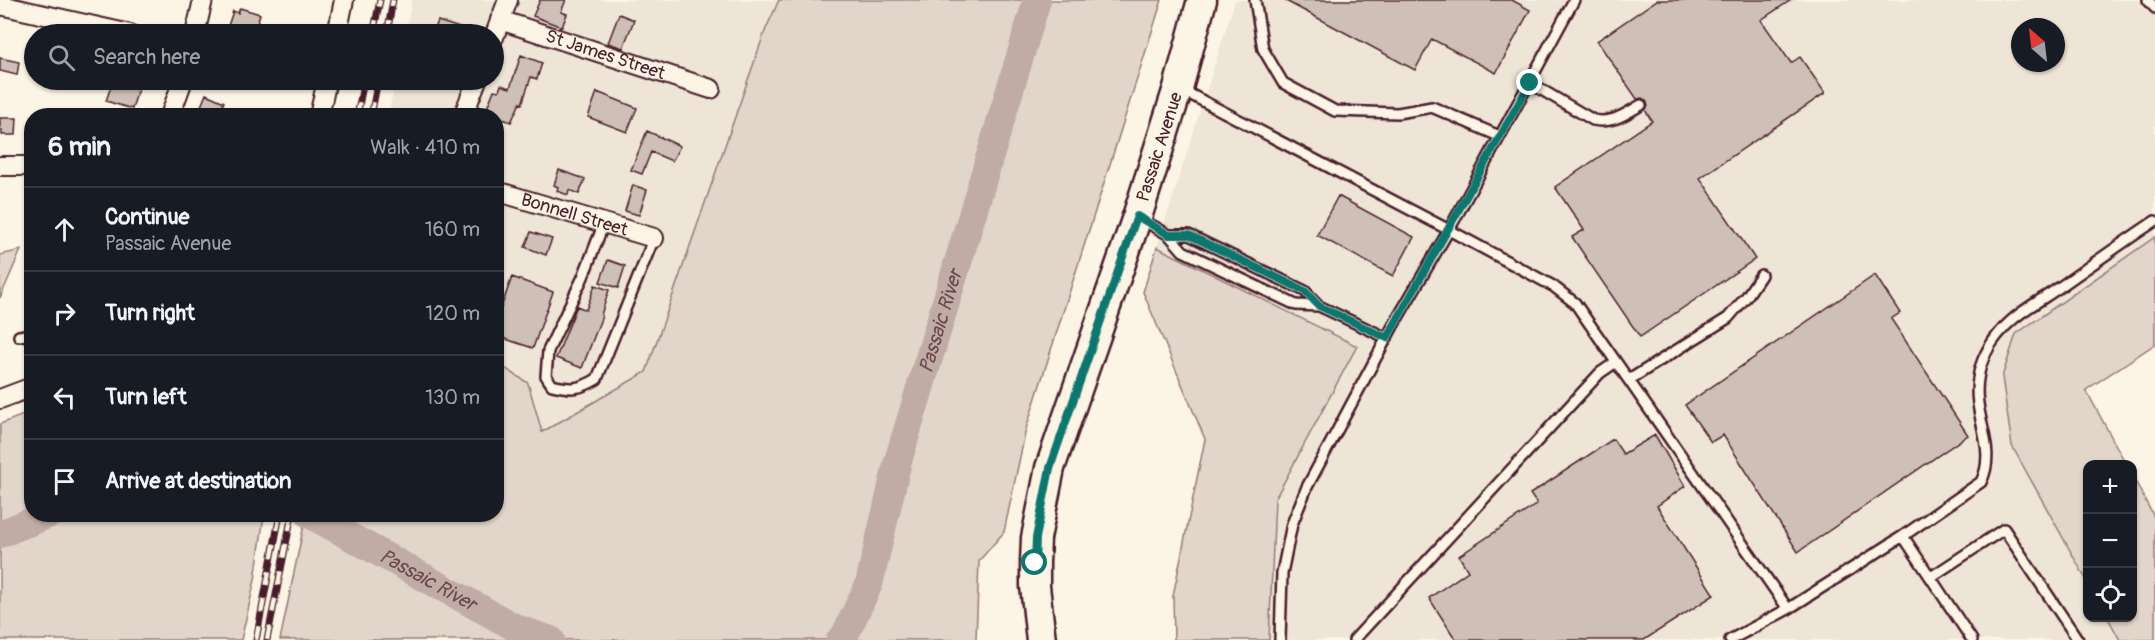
<!DOCTYPE html>
<meta charset="utf-8">
<style>
body{margin:0;font-family:Pangolin,sans-serif;background:#242831;color:#f1f3f6}
.controls{position:absolute;right:18px;bottom:18px;display:grid;overflow:hidden;border-radius:12px;box-shadow:0 2px 4px #0004}
.controls button{width:54px;height:54px;display:grid;place-items:center;padding:0;border:0;border-bottom:2px solid #363941;background:#171b24;color:#f1f3f6;font:30px sans-serif}
.compass{position:absolute;left:2011px;top:18px;width:54px;height:54px;border-radius:50%;background:#171b24;box-shadow:0 2px 4px #0004;rotate:332deg}
.stop{position:absolute;width:18px;height:18px;margin:-14px;border:4px solid #0f766e;border-radius:50%;background:#fff}
.stop.end{background:#0f766e;border-color:#fff;box-shadow:0 2px 6px #0008}
.list{margin:0;padding:0;list-style:none}
h2{display:flex;justify-content:space-between;align-items:center;height:78px;margin:0;padding:0 24px;font-size:26px}
h2 small{font-size:20px;font-weight:400;color:#9ea1a6}
.list li{display:grid;grid-template-columns:39px 1fr auto;gap:18px;align-items:center;box-sizing:border-box;height:84px;padding:0 24px;border-top:2px solid #363941}
.list b{display:block;font-size:22px;white-space:nowrap}
.list p{margin:0;font-size:20px;white-space:nowrap;color:#9ea1a6}
.list em{font-size:20px;font-style:normal;color:#9ea1a6}
.icon{flex:none;width:33px;height:33px;fill:none;stroke:currentColor;stroke-width:2;stroke-linecap:round;stroke-linejoin:round}
.map{position:relative;flex:none;width:2155px;height:640px;overflow:hidden}
.search{position:absolute;background:#171b24;box-shadow:0 2px 4px #0004;left:24px;top:24px;width:480px;height:66px;display:flex;align-items:center;gap:15px;box-sizing:border-box;padding:0 21px;border-radius:33px;color:#9ea1a6;font-size:22px}
.panel{position:absolute;background:#171b24;box-shadow:0 2px 4px #0004;left:24px;top:108px;width:480px;height:414px;border-radius:24px}
.map>svg:first-child{display:block}
.built{fill:#eee5d7;fill-rule:evenodd}
.green{fill:#e2d5ca;stroke:#967a7a;stroke-width:1.5}
.lines{fill:none;stroke-linecap:round;stroke-linejoin:round}
.river{stroke:#c0aca5;stroke-width:28}
.building{fill:#cfc0b7;stroke:#4a1f2b;stroke-width:1.5}
.lane-casing{stroke:#4a1f2b;stroke-width:14}
.street-casing{stroke:#4a1f2b;stroke-width:22}
.primary-casing{stroke:#4a1f2b;stroke-width:33}
.lane{stroke:#fcf5e5;stroke-width:9}
.street{stroke:#fcf5e5;stroke-width:18}
.primary{stroke:#fcf5e5;stroke-width:28}
.rail-casing{stroke:#4a1f2b;stroke-width:7}
.rail{stroke:#fcf5e5;stroke-width:4.5;stroke-dasharray:14;stroke-linecap:butt}
.route{stroke:#0f766e;stroke-width:8}
.labels{text-anchor:middle;dominant-baseline:central;stroke-width:4.5;stroke-linejoin:round;paint-order:stroke}
.street-label{font-size:18px;fill:#4a1f2b;stroke:#fcf5e5}
.water-label{font-size:20px;font-style:italic;fill:#6d4950;stroke:#fcf5e5}
</style>
<div class="map">
<svg width="2155" height="640" viewBox="0 0 2155 640">
<rect width="100%" height="100%" fill="#fcf5e5"/>
<filter id="ink" filterUnits="userSpaceOnUse"><feTurbulence type="fractalNoise" baseFrequency=".0167" numOctaves="2"/><feDisplacementMap in="SourceGraphic" scale="12" xChannelSelector="R" yChannelSelector="G"/><feConvolveMatrix kernelMatrix="1 2 1 2 8 2 1 2 1" color-interpolation-filters="sRGB"/></filter>
<g filter="url(#ink)">
<!-- built -->
<path class="built" d="M412 0H860L687 468 496 514V116L388 115 396 80H494V34H405Z
M1235 0H2155V237L2016 334 2012 446 2087 581 2088 618H2108L2120 640H1269L1275 499 1357 346 1157 247ZM2020 27H2056V63H2020Z"/>
<!-- green -->
<path class="green" d="M779 0H1162L1026 429 1004 532 979 561 976 640H280L306 515 496 514 497 363 528 383 542 432 646 372 765 31Z
M2155 237V344L2086 390 2126 464H2088L2087 581 2012 446 2002 377 2016 334Z
M1157 247 1357 346 1275 499 1269 640H1174L1173 596 1205 439 1143 292Z
M21 250 0 298V255Z
M31 412 32 514 264 515 255 580 241 640H0V424Z
M2133 477 2155 519V640H2120L2108 618H2132Z"/>
<g class="lines">
<!-- river -->
<g class="river">
<path id="s1" d="M309 514 516 628 551 640"/>
<path d="M0 534 50 514"/>
<path id="s2" d="M840 640 844 637 869 584 898 461 1037 0"/>
</g>
</g>
<!-- building -->
<path class="building" d="M540 0H566L561 12 567 14 562 27 533 16Z
M1284 0H1512L1530 10 1496 73 1432 39 1415 70Z
M1657 0H1791L1761 20 1791 63 1800 57 1825 93 1700 178 1755 259 1640 337 1572 237 1584 230 1555 187 1652 121 1645 110 1648 106 1646 101 1642 98 1637 99 1597 41Z
M240 8 260 14 254 34H246L227 29 233 11 238 13Z
M619 14 634 20 623 48 608 43Z
M438 21 472 32V34H433Z
M521 55 542 63 537 79 531 77 522 104 520 103 511 122 491 115 493 109 487 108 494 90 499 91 501 85 510 88Z
M0 58 19 62 17 75 0 71Z
M113 80H141L132 109 106 101Z
M597 92 637 108 627 132 588 117Z
M206 94 224 102 218 116H197Z
M0 118H17L16 135H2V130H0Z
M647 131 680 146 672 161 651 152 642 174 631 170Z
M559 170 585 179 579 194 569 190 568 195 557 191 558 187 554 185Z
M633 185 647 190 639 215 625 211Z
M1338 196 1414 237 1393 276 1317 235Z
M531 232 552 239 546 255 525 247Z
M608 260 625 266 618 288 600 282Z
M1875 275 1900 313 1891 319 1968 435 1798 552 1723 435 1711 442 1685 405Z
M512 277 553 292 533 348 496 336V322Z
M595 285 609 290 601 315 602 316 582 368 556 358 577 306 586 310Z
M1655 435 1685 486 1657 506 1714 595 1644 640H1456L1429 598 1468 571 1459 556 1537 504 1530 494 1613 439 1623 454Z"/>
<g class="lines">
<defs>
<path id="lane" d="M1255 0 1263 49 1283 83 1335 111 1398 113 1432 107 1499 136
M2148 0 2155 8
M1530 83 1593 120C1613 124 1625 114 1641 105
M1180 89 1449 230 1574 0
M1141 219 1169 235 1183 251 1296 305 1319 306
M604 223 583 277 548 351 546 376 552 385C572 390 580 389 597 379L654 238
M1169 235H1189L1305 291 1319 306 1387 338
M19 336 32 334
M1629 380 1728 318 1747 296 1761 275
M1903 536 1972 640
M1931 577 2004 529 2078 640
M1280 640 1282 573 1292 524 1307 487 1393 326 1449 230 1553 286 1575 303 1788 609
M1354 640 1600 373 1616 362
M1730 640 1788 609 1903 536 1981 482C1998 448 1972 416 1978 379 1980 361 1990 343 2002 330 2017 313 2038 302 2057 289 2090 266 2122 243 2155 221"/>
<g id="street">
<path d="M0 5 130 34"/>
<path id="s3" d="M500 20 711 89"/>
<path d="M195 34 203 0"/>
<path d="M337 34 344 0"/>
<path d="M494 37 508 0"/>
<path d="M170 116 183 80"/>
<path d="M319 116 327 80"/>
<path d="M463 116 477 80"/>
<path d="M0 166H32"/>
<path id="s4" d="M496 191 654 238"/>
<path d="M0 399 32 387"/>
</g>
<g id="primary">
<path id="s5" d="M1041 640 1035 586V563L1036 538 1050 468 1137 217 1178 88 1202 0"/>
</g>
</defs>
<!-- lane casing -->
<use href="#lane" class="lane-casing"/>
<!-- street casing -->
<use href="#street" class="street-casing"/>
<!-- primary casing -->
<use href="#primary" class="primary-casing"/>
<!-- lane -->
<use href="#lane" class="lane"/>
<!-- street -->
<use href="#street" class="street"/>
<!-- primary -->
<use href="#primary" class="primary"/>
<defs>
<path id="rail" d="M373 34 380 0
M387 34 393 0
M357 116 364 80
M371 116 378 80
M256 640 280 514
M267 640 292 514"/>
</defs>
<!-- rail casing -->
<use href="#rail" class="rail-casing"/>
<!-- rail -->
<use href="#rail" class="rail"/>
</g>
</g>
<g class="lines" filter="url(#ink)">
<!-- route -->
<path class="route" d="M1035 563 1036 538 1050 468 1137 216 1169 235H1189L1305 291 1319 306 1387 338 1530 83"/>
</g>
<g class="labels">
<!-- street labels -->
<g class="street-label">
<text stroke="none"><textPath href="#s3" startOffset="111">St James Street</textPath></text>
<text stroke="none"><textPath href="#s5" startOffset="513">Passaic Avenue</textPath></text>
<text stroke="none"><textPath href="#s4" startOffset="82">Bonnell Street</textPath></text>
</g>
<!-- water labels -->
<g class="water-label">
<text stroke="none"><textPath href="#s2" startOffset="336">Passaic River</textPath></text>
<text stroke="none"><textPath href="#s1" startOffset="136">Passaic River</textPath></text>
</g>
</g>
</svg>
<div class="controls">
<button>+</button>
<button>−</button>
<button><svg class="icon" aria-label="locate" viewBox="0 0 24 24"><circle cx="12" cy="12" r="6"/><path d="M12 2v4M12 18v4M2 12h4M18 12h4"/></svg></button>
</div>
<svg class="compass" viewBox="-18 -18 36 36"><path d="M0-13l5 13h-10z" fill="#e53935"/><path d="M0 13l5-13h-10z" fill="#9ea1a6"/></svg>
<div class="stop" style="left:1035px;top:563px"></div>
<div class="stop end" style="left:1530px;top:83px"></div>
<div class="search"><svg class="icon" aria-label="search" viewBox="0 0 24 24"><circle cx="10" cy="10" r="6"/><path d="M15 15l6 6"/></svg>Search here</div>
<section class="panel">
<h2>6 min<small>Walk · 410 m</small></h2>
<ul class="list">
<li><svg class="icon" aria-label="ahead" viewBox="0 0 24 24"><path d="M12 20V5M6 11l6-6 6 6"/></svg><div><b>Continue</b><p>Passaic Avenue</p></div><em>160 m</em></li>
<li><svg class="icon" aria-label="right" viewBox="0 0 24 24"><path d="M7 20v-9h11M14 6l5 5-5 5"/></svg><div><b>Turn right</b></div><em>120 m</em></li>
<li><svg class="icon" aria-label="left" viewBox="0 0 24 24"><path d="M17 20v-9H6M10 6l-5 5 5 5"/></svg><div><b>Turn left</b></div><em>130 m</em></li>
<li><svg class="icon" aria-label="arrive" viewBox="0 0 24 24"><path d="M6 21V4h12l-3 4 3 4H6"/></svg><div><b>Arrive at destination</b></div></li>
</ul>
</section>
</div>
